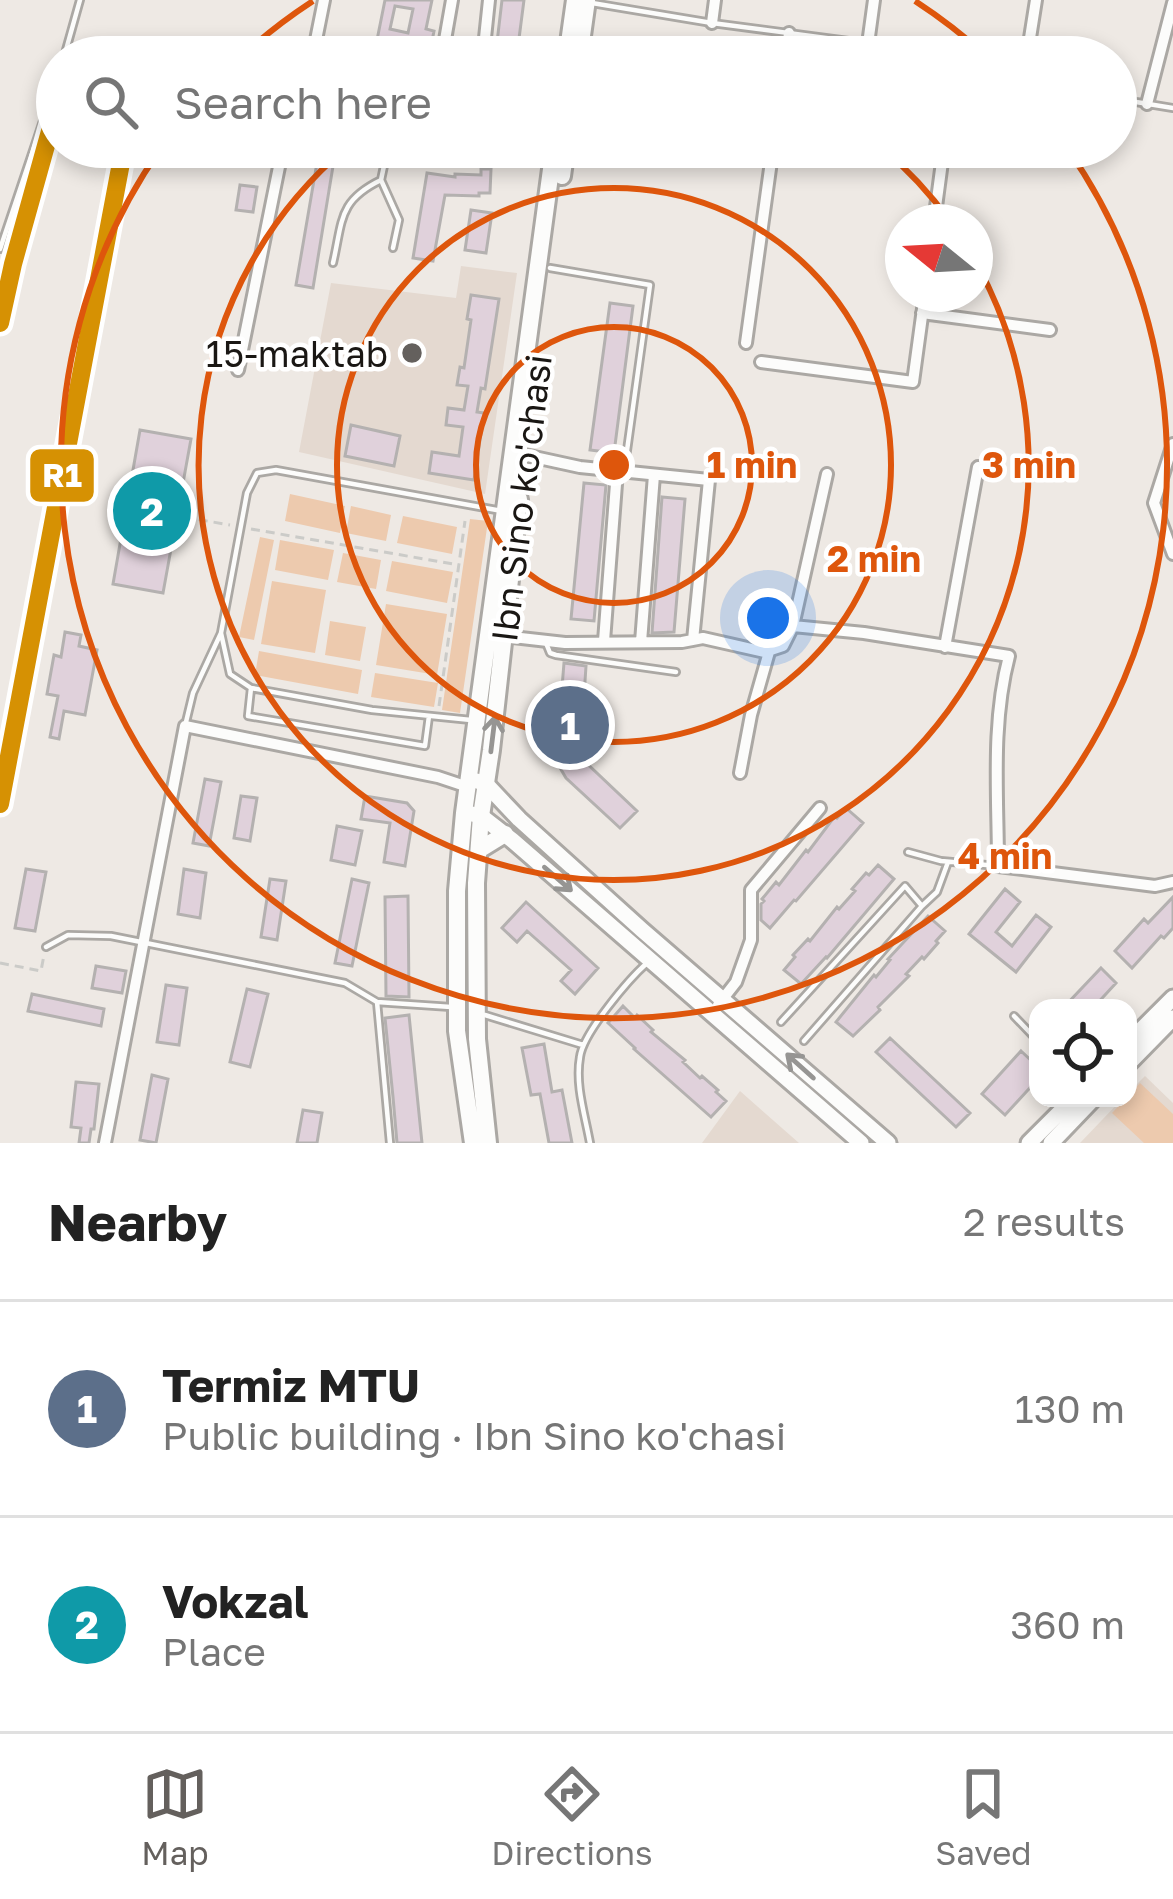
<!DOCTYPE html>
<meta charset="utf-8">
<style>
body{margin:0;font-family:"Golos Text",sans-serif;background:#f6f6f6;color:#222}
.controls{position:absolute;right:36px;bottom:36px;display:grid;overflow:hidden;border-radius:24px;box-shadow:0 6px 18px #0003}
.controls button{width:108px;height:108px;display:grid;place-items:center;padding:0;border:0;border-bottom:3px solid #e0e0e0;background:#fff;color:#222;font:60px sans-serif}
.compass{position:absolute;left:885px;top:204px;width:108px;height:108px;border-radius:50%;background:#fff;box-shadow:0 6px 18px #0003;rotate:288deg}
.you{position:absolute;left:768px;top:618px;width:42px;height:42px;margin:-30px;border:9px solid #fff;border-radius:50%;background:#1a73e8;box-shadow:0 0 0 18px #1a73e833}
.badge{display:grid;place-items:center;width:78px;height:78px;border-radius:50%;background:#64605d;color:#fff;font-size:39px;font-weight:700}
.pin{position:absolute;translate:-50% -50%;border:6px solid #fff;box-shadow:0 3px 12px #0006}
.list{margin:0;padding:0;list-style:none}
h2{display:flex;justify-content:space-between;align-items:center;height:156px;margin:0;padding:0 48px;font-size:51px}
h2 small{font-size:39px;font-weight:400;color:#767676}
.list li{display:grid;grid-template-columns:78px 1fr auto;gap:36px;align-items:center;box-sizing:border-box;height:216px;padding:0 48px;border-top:3px solid #e0e0e0}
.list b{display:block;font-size:45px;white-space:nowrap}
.list p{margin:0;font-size:39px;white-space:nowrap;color:#767676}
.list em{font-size:39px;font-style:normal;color:#767676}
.icon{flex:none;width:66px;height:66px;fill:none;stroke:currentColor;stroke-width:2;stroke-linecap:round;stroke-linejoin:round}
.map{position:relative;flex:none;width:1173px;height:1143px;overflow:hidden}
.search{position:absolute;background:#fff;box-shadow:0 6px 18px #0003;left:36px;right:36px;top:36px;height:132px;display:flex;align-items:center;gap:30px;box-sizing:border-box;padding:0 42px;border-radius:66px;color:#767676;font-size:45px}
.sheet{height:588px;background:#fff}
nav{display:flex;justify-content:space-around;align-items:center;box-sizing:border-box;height:168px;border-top:3px solid #e0e0e0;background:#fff;font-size:33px;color:#767676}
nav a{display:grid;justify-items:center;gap:6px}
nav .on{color:#64605d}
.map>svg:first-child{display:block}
.built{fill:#e4d9d0}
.green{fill:#edcaae}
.building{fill:#e0d1db;stroke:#b4b1b0;stroke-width:3;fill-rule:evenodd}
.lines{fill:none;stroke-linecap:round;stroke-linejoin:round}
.lane-casing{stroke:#aba8a4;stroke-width:10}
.street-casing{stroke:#aba8a4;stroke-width:16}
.secondary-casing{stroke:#aba8a4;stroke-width:21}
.primary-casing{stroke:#aba8a4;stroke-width:22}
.path{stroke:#cbcbc8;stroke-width:3;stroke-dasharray:9 6;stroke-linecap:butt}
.lane{stroke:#fcfcfb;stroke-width:4.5}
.street{stroke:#fcfcfb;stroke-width:10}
.secondary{stroke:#fcfcfb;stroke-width:15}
.primary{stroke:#fcfcfb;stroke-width:16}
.rail-1-casing{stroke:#fff;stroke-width:27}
.rail-1{stroke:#d69103;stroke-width:18}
.oneway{stroke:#969593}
.ring{fill:none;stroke:#de560c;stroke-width:6}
.poi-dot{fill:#64605d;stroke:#fff;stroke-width:4.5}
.labels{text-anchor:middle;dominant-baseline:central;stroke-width:9;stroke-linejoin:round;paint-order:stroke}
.poi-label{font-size:36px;fill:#1a1714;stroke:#fff;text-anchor:end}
.street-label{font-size:36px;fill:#1a1714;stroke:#fff}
.centre{fill:#de560c;stroke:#fff;stroke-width:6}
.ring-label{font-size:36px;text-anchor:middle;font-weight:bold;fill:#de560c;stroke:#fff;stroke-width:9;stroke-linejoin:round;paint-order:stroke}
.line-badge{stroke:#fff;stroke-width:4.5}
.badge-label{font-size:33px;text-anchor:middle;font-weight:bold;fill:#fff}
</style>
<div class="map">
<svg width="1173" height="1143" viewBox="0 0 1173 1143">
<rect width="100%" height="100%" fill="#eee9e4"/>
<!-- built -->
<path class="built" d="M461 266 517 273 485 494 299 452 331 283 456 298Z
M1145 1076 1173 1103V1143H1080L1123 1098H1128V1093Z
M740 1091 799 1143H702Z"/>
<!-- green -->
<path class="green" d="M290 494 345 506 340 533 285 521Z
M351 506 391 515 386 541 346 533Z
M403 516 457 527 452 554 397 543Z
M470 519 488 521 460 713 442 710Z
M260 537 274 540 254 640 239 637Z
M280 540 334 550 328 580 275 570Z
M343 553 381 560 376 589 337 582Z
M392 561 453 572 447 603 386 591Z
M272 581 326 590 315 653 261 644Z
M386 604 447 614 437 675 376 665Z
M330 621 366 627 360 661 325 655Z
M259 651 362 670 358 694 255 675Z
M375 673 438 683 434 707 371 697Z
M1140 1083 1173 1114V1143H1144L1112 1113Z"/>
<!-- building -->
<path class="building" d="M385 0H432L426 29 434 31 430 51 377 40ZM395 6 413 9 408 33 390 29Z
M502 0H524L517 54 496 51Z
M319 151 335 154 313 288 296 285Z
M481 169H491L490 193H479V196L445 195 433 261 413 258 427 173 455 177V174L481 175Z
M240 185 257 187 253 212 236 210Z
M471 210 492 213 486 253 465 250Z
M471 295 499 299 485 389 481 388 477 412 484 413 474 480 429 473 432 452 459 456 463 427 446 425 448 408 464 410 468 386 457 385 460 367 464 368 471 320 467 319Z
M610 303 633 306 614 453 590 450Z
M351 425 400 436 394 466 345 456Z
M140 430 191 439 163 593 113 584Z
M584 483 606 485 594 621 571 619Z
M662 497 685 499 674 632 652 633Z
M65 632 81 635 79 646 97 650 85 715 64 711 59 739 50 737 58 696 47 694 54 655 61 657Z
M564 663 586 666 580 757 637 811 620 828 566 778 556 761Z
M205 779 221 782 209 846 193 843Z
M241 796 257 798 250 841 234 838Z
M365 796 407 803 414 811 405 866 384 862 390 823 361 819Z
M846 808 863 823 796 901 794 900 770 928 761 920V904L764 901 762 899 776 882 779 885 806 850 808 852 835 816 837 818Z
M337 826 362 831 355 865 331 860Z
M878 865 894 879 827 958 826 957 801 984 784 970 795 957 793 955 808 939 810 941 837 907 839 909 855 891 852 889 866 873 869 875Z
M26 869 46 872 35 931 15 928Z
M184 869 206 873 200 918 178 914Z
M270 879 286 881 277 940 261 937Z
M352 879 369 883 352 966 335 963Z
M1005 889 1020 902 996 932 1012 946 1036 915 1051 927 1016 972 969 934Z
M408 896 409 997 386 996 385 897Z
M1173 897V928L1164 938 1161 936 1132 968 1115 951 1144 919 1148 923Z
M526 902 598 968 575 994 561 981 571 970 527 931 517 942 502 928Z
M928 916 945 931 936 941 938 943 924 959 922 957 906 974 909 976 878 1007 880 1010 853 1036 836 1022 874 975 876 977 890 960 888 959Z
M96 966 126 971 122 993 92 988Z
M1101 968 1116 983 1093 1008H1063Z
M166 985 187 988 179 1045 157 1042Z
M247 989 268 994 250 1067 230 1062Z
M32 994 104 1009 101 1026 28 1011Z
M623 1006 635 1018 637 1015 653 1030 651 1032 685 1060 683 1062 700 1078 702 1076 718 1090 716 1092 726 1101 711 1117 634 1049 635 1048 608 1023Z
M409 1015 422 1143H397L393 1097 385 1018Z
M890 1038 970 1113 956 1127 876 1052Z
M544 1044 552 1092 562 1090 572 1143H549L540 1094 531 1095 522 1048Z
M1021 1051 1038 1067V1079L1005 1115 982 1094Z
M152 1075 168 1079 156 1143 140 1140Z
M76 1082 99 1084 94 1129H91L89 1143H79L81 1128 71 1127Z
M303 1110 322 1113 317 1143H297Z"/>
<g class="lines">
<defs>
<path id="lane" d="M592 3 712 23 970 57
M64 57 80 0
M1116 95 1136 102 1173 108
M388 147 381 180 399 220 393 248
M0 249 57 79
M333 263C343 220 338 201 381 180
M550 268 650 285 624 472
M546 643 550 653 556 655 676 672
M251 688 230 674 221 633 247 493 257 473 276 470 502 511
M429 716 425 746 248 716 251 688 372 710 471 720
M186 722 193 693 221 633
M908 852 941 861 998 866
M46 947 68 935 111 936 345 983 377 1002 451 1007
M377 1002 390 1143
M485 1015 583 1045
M1014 1016 1038 1041
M781 1022 905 886 922 906 937 892 948 862
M804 1041 922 906
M590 1143C585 1115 575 1085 580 1057 583 1033 629 979 647 963"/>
<path id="street" d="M712 23 715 0
M868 44 874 0
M315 45 383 57
M305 57 315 45 324 0
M442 57 452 0
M483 57 489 0
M786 57 789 33
M956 57 957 55
M1027 57 1036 0
M1147 104 1173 3
M934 222 944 147
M922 313 1050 330
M746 343 773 147
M761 362 913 382 925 294
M238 370 283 147
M1173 444 1154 503 1173 554
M525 455 580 467 709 480 693 640
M793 626 827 474
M504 636 565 643 682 642 703 638 765 652 783 646 793 626 864 633 1009 656C991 724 998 796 998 866L1155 886 1173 882
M604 641 617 471
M641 642 654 475
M945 647 978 467
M740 773 751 715 769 652
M718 1005 736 982 751 940V890L820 808
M105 1143 185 726 438 777 468 787"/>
<path id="secondary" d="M477 781 486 784 519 819 642 930 888 1143
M472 814 481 816 512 840 861 1143
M1128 1043 1173 998
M1128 1064 1173 1018
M1029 1143 1074 1098
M1051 1143 1094 1098"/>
<path id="primary" d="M567 57 575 0
M579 57 587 0
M562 176 566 147
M479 850 505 834
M473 1143 457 1031V891L464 813 554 147
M488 1143 477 1039 476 883 481 816 491 750 519 499"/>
</defs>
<!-- lane casing -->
<use href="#lane" class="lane-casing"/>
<!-- street casing -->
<use href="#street" class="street-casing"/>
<!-- secondary casing -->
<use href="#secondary" class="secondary-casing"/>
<!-- primary casing -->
<use href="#primary" class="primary-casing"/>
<!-- path -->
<path class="path" d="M184 517 230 525
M251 529 459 565
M439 706 465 521
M0 963 41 971 44 955"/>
<!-- lane -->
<use href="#lane" class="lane"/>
<!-- street -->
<use href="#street" class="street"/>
<!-- secondary -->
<use href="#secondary" class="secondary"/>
<!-- primary -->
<use href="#primary" class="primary"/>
<defs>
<path id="rail-1" d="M0 323 13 264 57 106
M0 804 124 147"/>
</defs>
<!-- rail-1 casing -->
<use href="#rail-1" class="rail-1-casing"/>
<!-- rail-1 -->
<use href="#rail-1" class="rail-1"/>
</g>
<!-- one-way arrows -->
<defs><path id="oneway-shaft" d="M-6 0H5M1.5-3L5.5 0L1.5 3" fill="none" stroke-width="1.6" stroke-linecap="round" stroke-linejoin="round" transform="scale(3)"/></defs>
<g class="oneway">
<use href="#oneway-shaft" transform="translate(493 734) rotate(-83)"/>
<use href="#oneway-shaft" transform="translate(558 879) rotate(41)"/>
<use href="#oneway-shaft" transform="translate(800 1066) rotate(-138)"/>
</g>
<!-- distance rings -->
<g class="ring">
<circle cx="614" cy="465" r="138"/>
<circle cx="614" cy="465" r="277"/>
<path d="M538 57A415 415 0 0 1 690 57M881 147A415 415 0 0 1 950 221M975 261A415 415 0 1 1 347 147"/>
<path d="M244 54A553 553 0 0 1 313 1M915 1A553 553 0 0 1 984 54M1067 148A553 553 0 1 1 161 148"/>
</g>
<!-- markers -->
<circle class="poi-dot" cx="412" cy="353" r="12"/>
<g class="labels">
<!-- poi labels -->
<g class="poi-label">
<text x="388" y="353">15-maktab</text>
</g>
<!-- street labels -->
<g class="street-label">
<text transform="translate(521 498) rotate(-83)">Ibn Sino ko'chasi</text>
</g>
</g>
<circle cx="614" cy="465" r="18" class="centre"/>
<g class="ring-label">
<text x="752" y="478">1 min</text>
<text x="1029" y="478">3 min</text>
<text x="874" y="572">2 min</text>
<text x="1005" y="869">4 min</text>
</g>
<rect class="line-badge" x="28" y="447" width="68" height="57" rx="12" fill="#d69103"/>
<g class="badge-label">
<text x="62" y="487">R1</text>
</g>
</svg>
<div class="controls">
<button><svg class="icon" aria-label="locate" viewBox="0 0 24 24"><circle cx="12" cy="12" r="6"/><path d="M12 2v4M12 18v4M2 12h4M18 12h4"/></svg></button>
</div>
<svg class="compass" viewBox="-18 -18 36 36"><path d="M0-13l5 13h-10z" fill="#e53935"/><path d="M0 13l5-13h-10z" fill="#767676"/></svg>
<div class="you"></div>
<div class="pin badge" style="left:570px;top:725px;background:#5c6f8a">1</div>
<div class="pin badge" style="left:152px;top:511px;background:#0f9aa8">2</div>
<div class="search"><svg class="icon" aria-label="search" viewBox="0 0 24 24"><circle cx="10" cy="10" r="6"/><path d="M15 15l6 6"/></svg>Search here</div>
</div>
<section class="sheet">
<h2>Nearby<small>2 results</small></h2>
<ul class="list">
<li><span class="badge" style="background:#5c6f8a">1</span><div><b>Termiz MTU</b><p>Public building · Ibn Sino ko'chasi</p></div><em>130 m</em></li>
<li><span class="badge" style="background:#0f9aa8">2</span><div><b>Vokzal</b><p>Place</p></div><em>360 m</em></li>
</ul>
</section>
<nav>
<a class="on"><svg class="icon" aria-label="map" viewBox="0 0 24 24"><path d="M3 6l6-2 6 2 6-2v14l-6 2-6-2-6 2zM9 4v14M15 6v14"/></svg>Map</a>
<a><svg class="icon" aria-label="directions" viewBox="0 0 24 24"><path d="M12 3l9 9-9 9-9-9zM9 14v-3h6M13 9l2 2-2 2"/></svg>Directions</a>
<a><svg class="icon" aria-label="saved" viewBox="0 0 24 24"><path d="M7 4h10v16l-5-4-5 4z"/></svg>Saved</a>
</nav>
